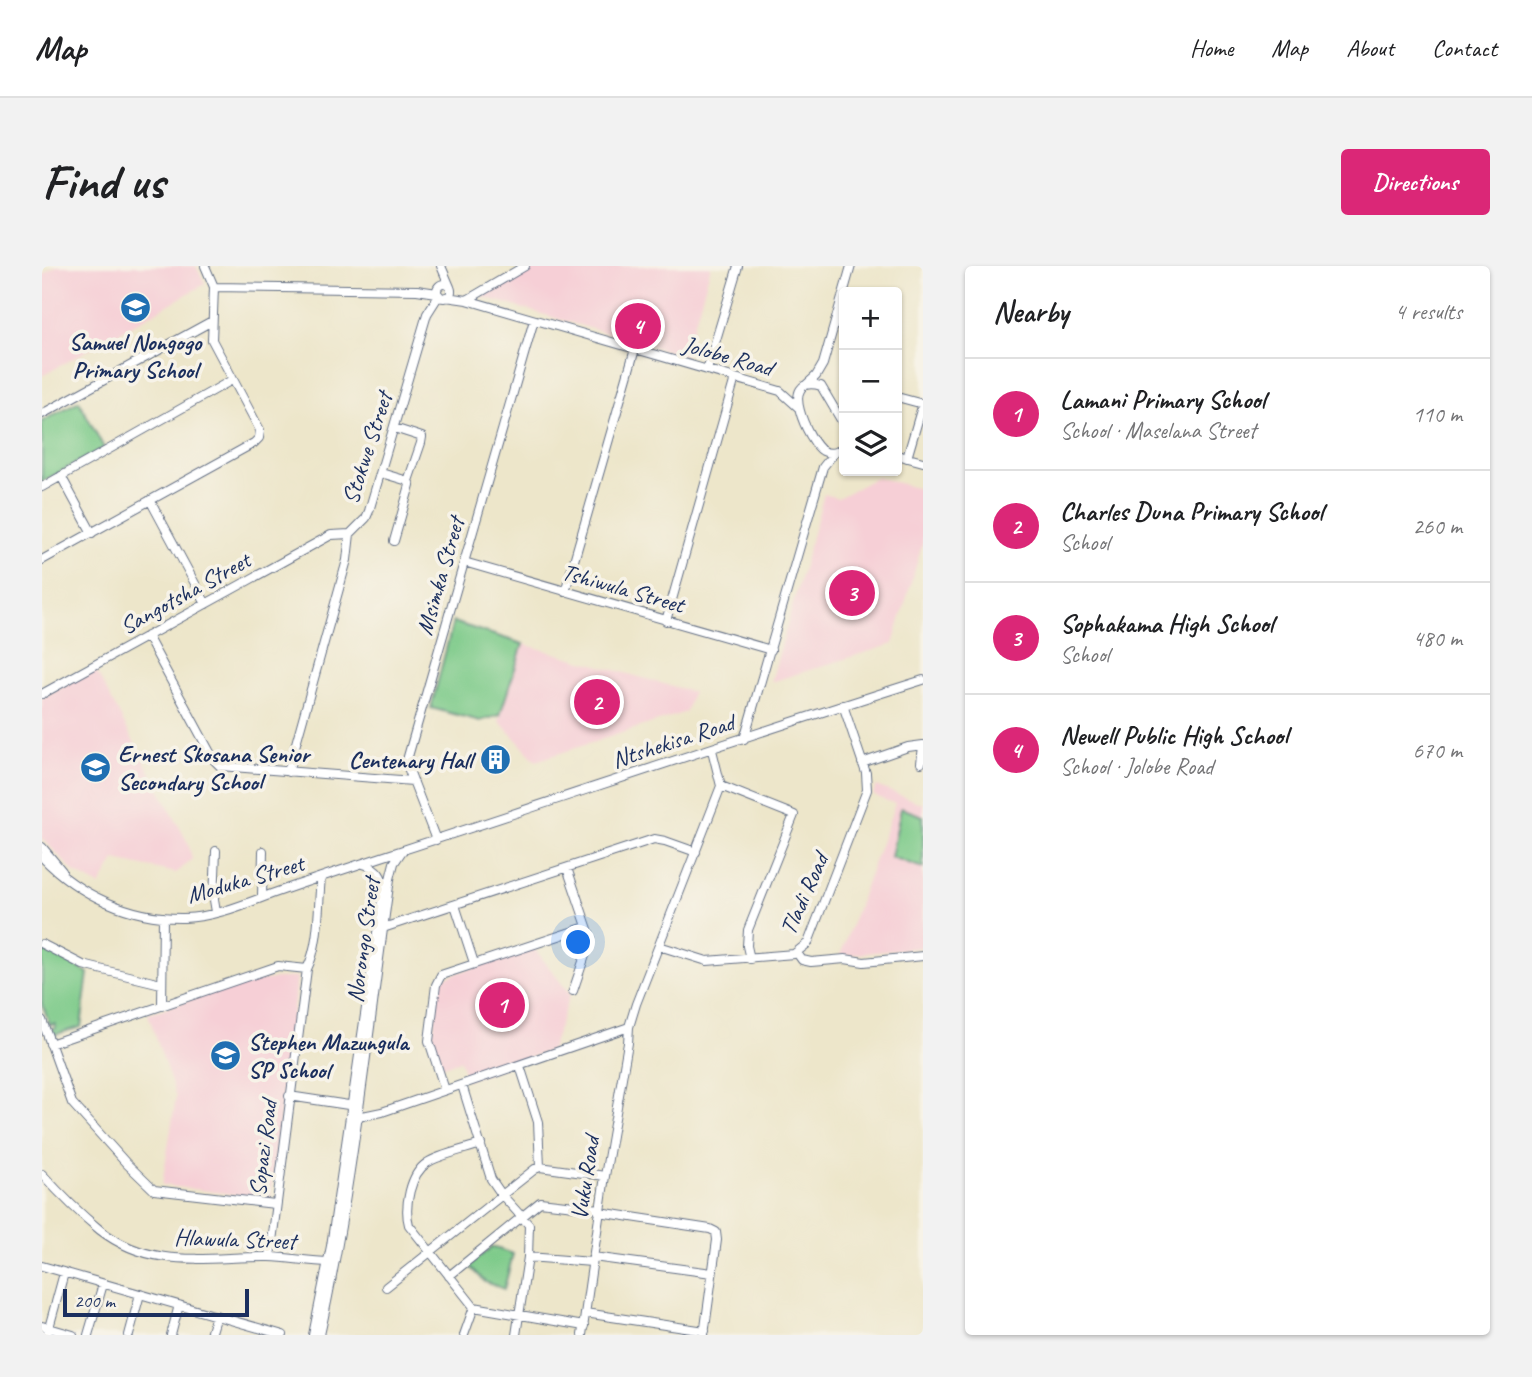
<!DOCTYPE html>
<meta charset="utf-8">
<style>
body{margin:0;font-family:Caveat,sans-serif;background:#f2f2f2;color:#202124}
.controls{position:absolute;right:21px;top:21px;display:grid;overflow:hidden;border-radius:7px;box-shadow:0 2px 5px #0004}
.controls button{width:63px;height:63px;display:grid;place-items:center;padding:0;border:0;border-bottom:2px solid #e0e0e0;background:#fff;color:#202124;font:35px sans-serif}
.scale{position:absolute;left:21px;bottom:18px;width:186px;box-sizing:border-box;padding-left:7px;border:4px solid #1b2f5e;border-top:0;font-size:19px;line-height:24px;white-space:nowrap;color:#1b2f5e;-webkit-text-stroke:5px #f7f3e8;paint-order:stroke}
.you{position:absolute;left:537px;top:677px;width:24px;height:24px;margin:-18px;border:5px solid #fff;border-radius:50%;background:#1a73e8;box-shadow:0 0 0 10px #1a73e833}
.badge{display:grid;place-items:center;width:46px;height:46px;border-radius:50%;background:#db2777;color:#fff;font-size:23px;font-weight:700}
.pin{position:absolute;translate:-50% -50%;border:4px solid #fff;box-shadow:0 2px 7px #0006}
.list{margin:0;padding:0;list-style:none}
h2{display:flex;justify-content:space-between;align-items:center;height:91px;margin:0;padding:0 28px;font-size:30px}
h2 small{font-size:23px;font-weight:400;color:#757577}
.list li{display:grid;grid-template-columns:46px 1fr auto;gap:21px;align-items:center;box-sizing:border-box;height:112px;padding:0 28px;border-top:2px solid #e0e0e0}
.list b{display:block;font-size:26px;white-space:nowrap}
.list p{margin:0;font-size:23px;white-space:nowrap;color:#757577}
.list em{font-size:23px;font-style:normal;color:#757577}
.icon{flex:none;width:38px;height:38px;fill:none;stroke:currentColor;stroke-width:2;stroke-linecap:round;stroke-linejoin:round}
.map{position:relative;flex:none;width:881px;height:1069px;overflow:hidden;border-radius:7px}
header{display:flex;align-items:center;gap:42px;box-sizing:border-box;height:98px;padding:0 35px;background:#fff;border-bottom:2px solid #e0e0e0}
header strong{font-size:33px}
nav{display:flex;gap:38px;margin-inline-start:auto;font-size:24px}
.intro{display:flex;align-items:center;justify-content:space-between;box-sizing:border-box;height:168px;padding:0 42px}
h1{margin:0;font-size:49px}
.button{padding:18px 32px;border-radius:7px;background:#db2777;color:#fff;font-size:24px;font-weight:700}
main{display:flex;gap:42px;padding:0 42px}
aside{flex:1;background:#fff;border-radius:7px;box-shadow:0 2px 5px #0004}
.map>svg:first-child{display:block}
.built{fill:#f6cfd6}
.green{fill:#7dca89;stroke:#4c7c74;stroke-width:2}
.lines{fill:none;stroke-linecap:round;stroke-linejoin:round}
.minor-casing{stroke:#646f84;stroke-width:10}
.minor{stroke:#fff;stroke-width:8}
.labels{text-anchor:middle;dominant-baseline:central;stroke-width:7;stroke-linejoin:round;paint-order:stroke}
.poi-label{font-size:24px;font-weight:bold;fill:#1b2f5e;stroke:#f7f3e8;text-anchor:start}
.street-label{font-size:24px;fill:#1b2f5e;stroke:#f7f3e8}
</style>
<header>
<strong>Map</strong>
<nav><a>Home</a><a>Map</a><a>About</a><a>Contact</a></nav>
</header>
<div class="intro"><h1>Find us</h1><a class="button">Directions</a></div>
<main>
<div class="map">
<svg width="881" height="1069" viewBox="0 0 881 1069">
<rect width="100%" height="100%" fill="#f7f3e8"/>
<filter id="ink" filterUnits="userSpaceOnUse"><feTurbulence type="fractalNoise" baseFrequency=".0143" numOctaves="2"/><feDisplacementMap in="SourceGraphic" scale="14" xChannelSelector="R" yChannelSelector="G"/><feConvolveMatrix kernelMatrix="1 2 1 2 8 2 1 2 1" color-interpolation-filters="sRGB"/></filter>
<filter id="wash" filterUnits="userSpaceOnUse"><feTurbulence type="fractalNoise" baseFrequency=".00686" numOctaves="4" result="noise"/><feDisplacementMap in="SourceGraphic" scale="28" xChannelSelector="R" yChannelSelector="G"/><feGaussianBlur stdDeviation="1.57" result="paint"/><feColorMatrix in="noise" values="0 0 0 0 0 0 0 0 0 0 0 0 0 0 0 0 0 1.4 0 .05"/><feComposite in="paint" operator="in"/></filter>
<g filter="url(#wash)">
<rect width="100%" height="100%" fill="#ede6ca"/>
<!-- built -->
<path class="built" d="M15 0H154L163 18 0 110V9Z
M493 0H669L643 90 438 30Z
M835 211 881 224V276L851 378 729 416 782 228 796 232Z
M481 378 650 426 644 446 494 495 457 455Z
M53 403 146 577 150 593 134 607 73 594 58 620 33 607 0 572V432Z
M834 520 881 538V681L798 690 853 538 831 529Z
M491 681 528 728 509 784 425 814 418 794 399 801 390 773 398 719 401 712Z
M255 711 228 933 120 919 134 831 106 748 199 716Z"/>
<!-- green -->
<path class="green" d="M37 135 62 182 0 216V155Z
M411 356 481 378 458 449 438 455 389 442Z
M859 542 881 550V602L849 591Z
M0 681 46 707 39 761 11 769 9 764 14 762 13 758 8 759 0 737Z
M450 981 471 988 462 1023 443 1016 427 999Z"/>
</g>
<g filter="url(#ink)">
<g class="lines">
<defs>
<path id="minor" d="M399 0 408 21
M395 25a7 7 0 1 1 14 0a7 7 0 1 1-14 0Z
M172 21 375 24 395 27
M404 31 425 34 738 125 757 142
M425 34 483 0
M665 104 696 0
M764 119 774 110 781 98 809 0
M855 131 881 138
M0 148 170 55
M802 159 779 120C734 107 767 177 781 185 789 189 796 186 802 181
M855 189 881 196
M865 192 881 137
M339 207 366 215 379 177 380 171 352 162
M19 210 50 267
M0 221 190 114
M108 234 164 338
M352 275 368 219 366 215
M0 294 212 177 217 172 218 164 170 74 172 21 163 0
M422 296 729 384
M523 326 593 83
M624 355 693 112
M105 370 172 494 178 500 371 515
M0 428 289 269 308 268
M702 473 781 201 793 186
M820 497 866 481 881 479
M879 497 881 480
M246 506 305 294 308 268 324 252 327 245 385 48 397 29
M679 520 752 549 706 664 705 680 708 693
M394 574 365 499V494L492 54
M0 581 20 605
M174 585 172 634 174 646
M0 591C37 629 88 653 142 652 175 651 207 636 238 625 278 611 318 598 358 585 533 528 706 469 881 414
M525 602 549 672 531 725
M220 631 221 585
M413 639 432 697
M341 662 612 573 623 575 654 586
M0 678 41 699 119 718
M617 680 665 695 752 688 766 677 825 524 824 507 801 439
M755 687 760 694 769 696 803 693 822 696 881 690
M120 740 121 651
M0 754 30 837 84 897 112 924 233 938
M8 778 236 700 265 703
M478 800 496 856 498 901
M420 819 449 913 460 929 487 959 486 991 474 1069
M403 824 387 775 394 719 399 709 544 661
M247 830 313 840
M311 852 340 846 587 761
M439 878C425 883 396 889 385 897 368 908 362 941 367 959L432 1041 542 1060
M0 908C18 928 37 947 58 964 111 1005 167 990 228 991 247 992 267 995 287 996
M557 946 668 963 674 966 675 974 662 1069
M228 991 265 703C278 677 276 640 279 611
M486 991 550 996
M551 991 670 1007
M0 1000 241 1069
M407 1010 498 936 558 943
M344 1021 493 903 498 901 563 910
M543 1047 663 1065
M0 1060 31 1069
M5 1069 22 1007
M46 1069 61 1018
M87 1069 98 1028
M129 1069 137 1039
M168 1069 174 1049
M271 1069 289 980 341 626C342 610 336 602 321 598
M278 1069C311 919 326 765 348 613L352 597 360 585
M422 1069 432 1041
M540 1069 563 910 586 777 587 761 594 738 679 520 670 484"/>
</defs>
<!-- minor casing -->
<use href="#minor" class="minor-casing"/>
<!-- minor -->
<use href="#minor" class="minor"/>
</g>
</g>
<!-- icons -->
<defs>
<symbol id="school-disc" viewBox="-11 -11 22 22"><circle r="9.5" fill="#1f6fb2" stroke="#f7f3e8"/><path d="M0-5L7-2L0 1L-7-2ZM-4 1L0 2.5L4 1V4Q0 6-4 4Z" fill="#fff"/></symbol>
<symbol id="building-disc" viewBox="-11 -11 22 22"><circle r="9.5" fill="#1f6fb2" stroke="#f7f3e8"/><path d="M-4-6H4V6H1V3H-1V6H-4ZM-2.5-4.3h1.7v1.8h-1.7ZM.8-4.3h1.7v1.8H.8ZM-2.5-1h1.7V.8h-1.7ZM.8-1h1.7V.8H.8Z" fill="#fff"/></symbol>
</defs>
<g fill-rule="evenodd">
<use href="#school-disc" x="76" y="24" width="35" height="35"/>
<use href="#building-disc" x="436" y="476" width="35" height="35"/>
<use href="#school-disc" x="36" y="484" width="35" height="35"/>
<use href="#school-disc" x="166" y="772" width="35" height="35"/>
</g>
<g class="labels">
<!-- poi labels -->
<g class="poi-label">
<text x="93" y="76" text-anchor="middle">Samuel Nongogo<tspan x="93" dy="28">Primary School</tspan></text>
<text x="76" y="488">Ernest Skosana Senior<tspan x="76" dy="28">Secondary School</tspan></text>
<text x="430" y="494" text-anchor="end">Centenary Hall</text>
<text x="206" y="776">Stephen Mazungula<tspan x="206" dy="28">SP School</tspan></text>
</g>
<!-- street labels -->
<g class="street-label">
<text transform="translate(686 90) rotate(16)">Jolobe Road</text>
<text transform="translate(325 182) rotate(-72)">Stokwe Street</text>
<text transform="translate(398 310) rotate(-74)">Msimka Street</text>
<text transform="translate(581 322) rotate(16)">Tshiwula Street</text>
<text transform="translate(143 327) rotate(-29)">Sangotsha Street</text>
<text transform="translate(631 475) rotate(-18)">Ntshekisa Road</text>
<text transform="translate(203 613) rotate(-16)">Moduka Street</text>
<text transform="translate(762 628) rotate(-66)">Tladi Road</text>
<text transform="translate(321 674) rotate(-82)">Norongo Street</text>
<text transform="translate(221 882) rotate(-83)">Sopazi Road</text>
<text transform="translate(543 912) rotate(-81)">Vuku Road</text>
<text transform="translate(193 973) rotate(2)">Hlawula Street</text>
</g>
</g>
</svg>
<div class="controls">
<button>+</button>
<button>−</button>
<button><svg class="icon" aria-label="layers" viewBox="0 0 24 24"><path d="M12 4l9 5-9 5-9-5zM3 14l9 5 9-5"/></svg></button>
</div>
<div class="scale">200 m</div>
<div class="you"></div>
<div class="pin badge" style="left:460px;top:739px">1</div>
<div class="pin badge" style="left:555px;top:436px">2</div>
<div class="pin badge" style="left:810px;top:327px">3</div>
<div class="pin badge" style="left:596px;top:60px">4</div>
</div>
<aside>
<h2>Nearby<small>4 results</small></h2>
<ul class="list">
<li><span class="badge">1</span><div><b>Lamani Primary School</b><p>School · Maselana Street</p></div><em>110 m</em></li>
<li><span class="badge">2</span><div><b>Charles Duna Primary School</b><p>School</p></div><em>260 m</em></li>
<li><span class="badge">3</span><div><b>Sophakama High School</b><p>School</p></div><em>480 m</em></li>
<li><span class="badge">4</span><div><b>Newell Public High School</b><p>School · Jolobe Road</p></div><em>670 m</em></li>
</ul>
</aside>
</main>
